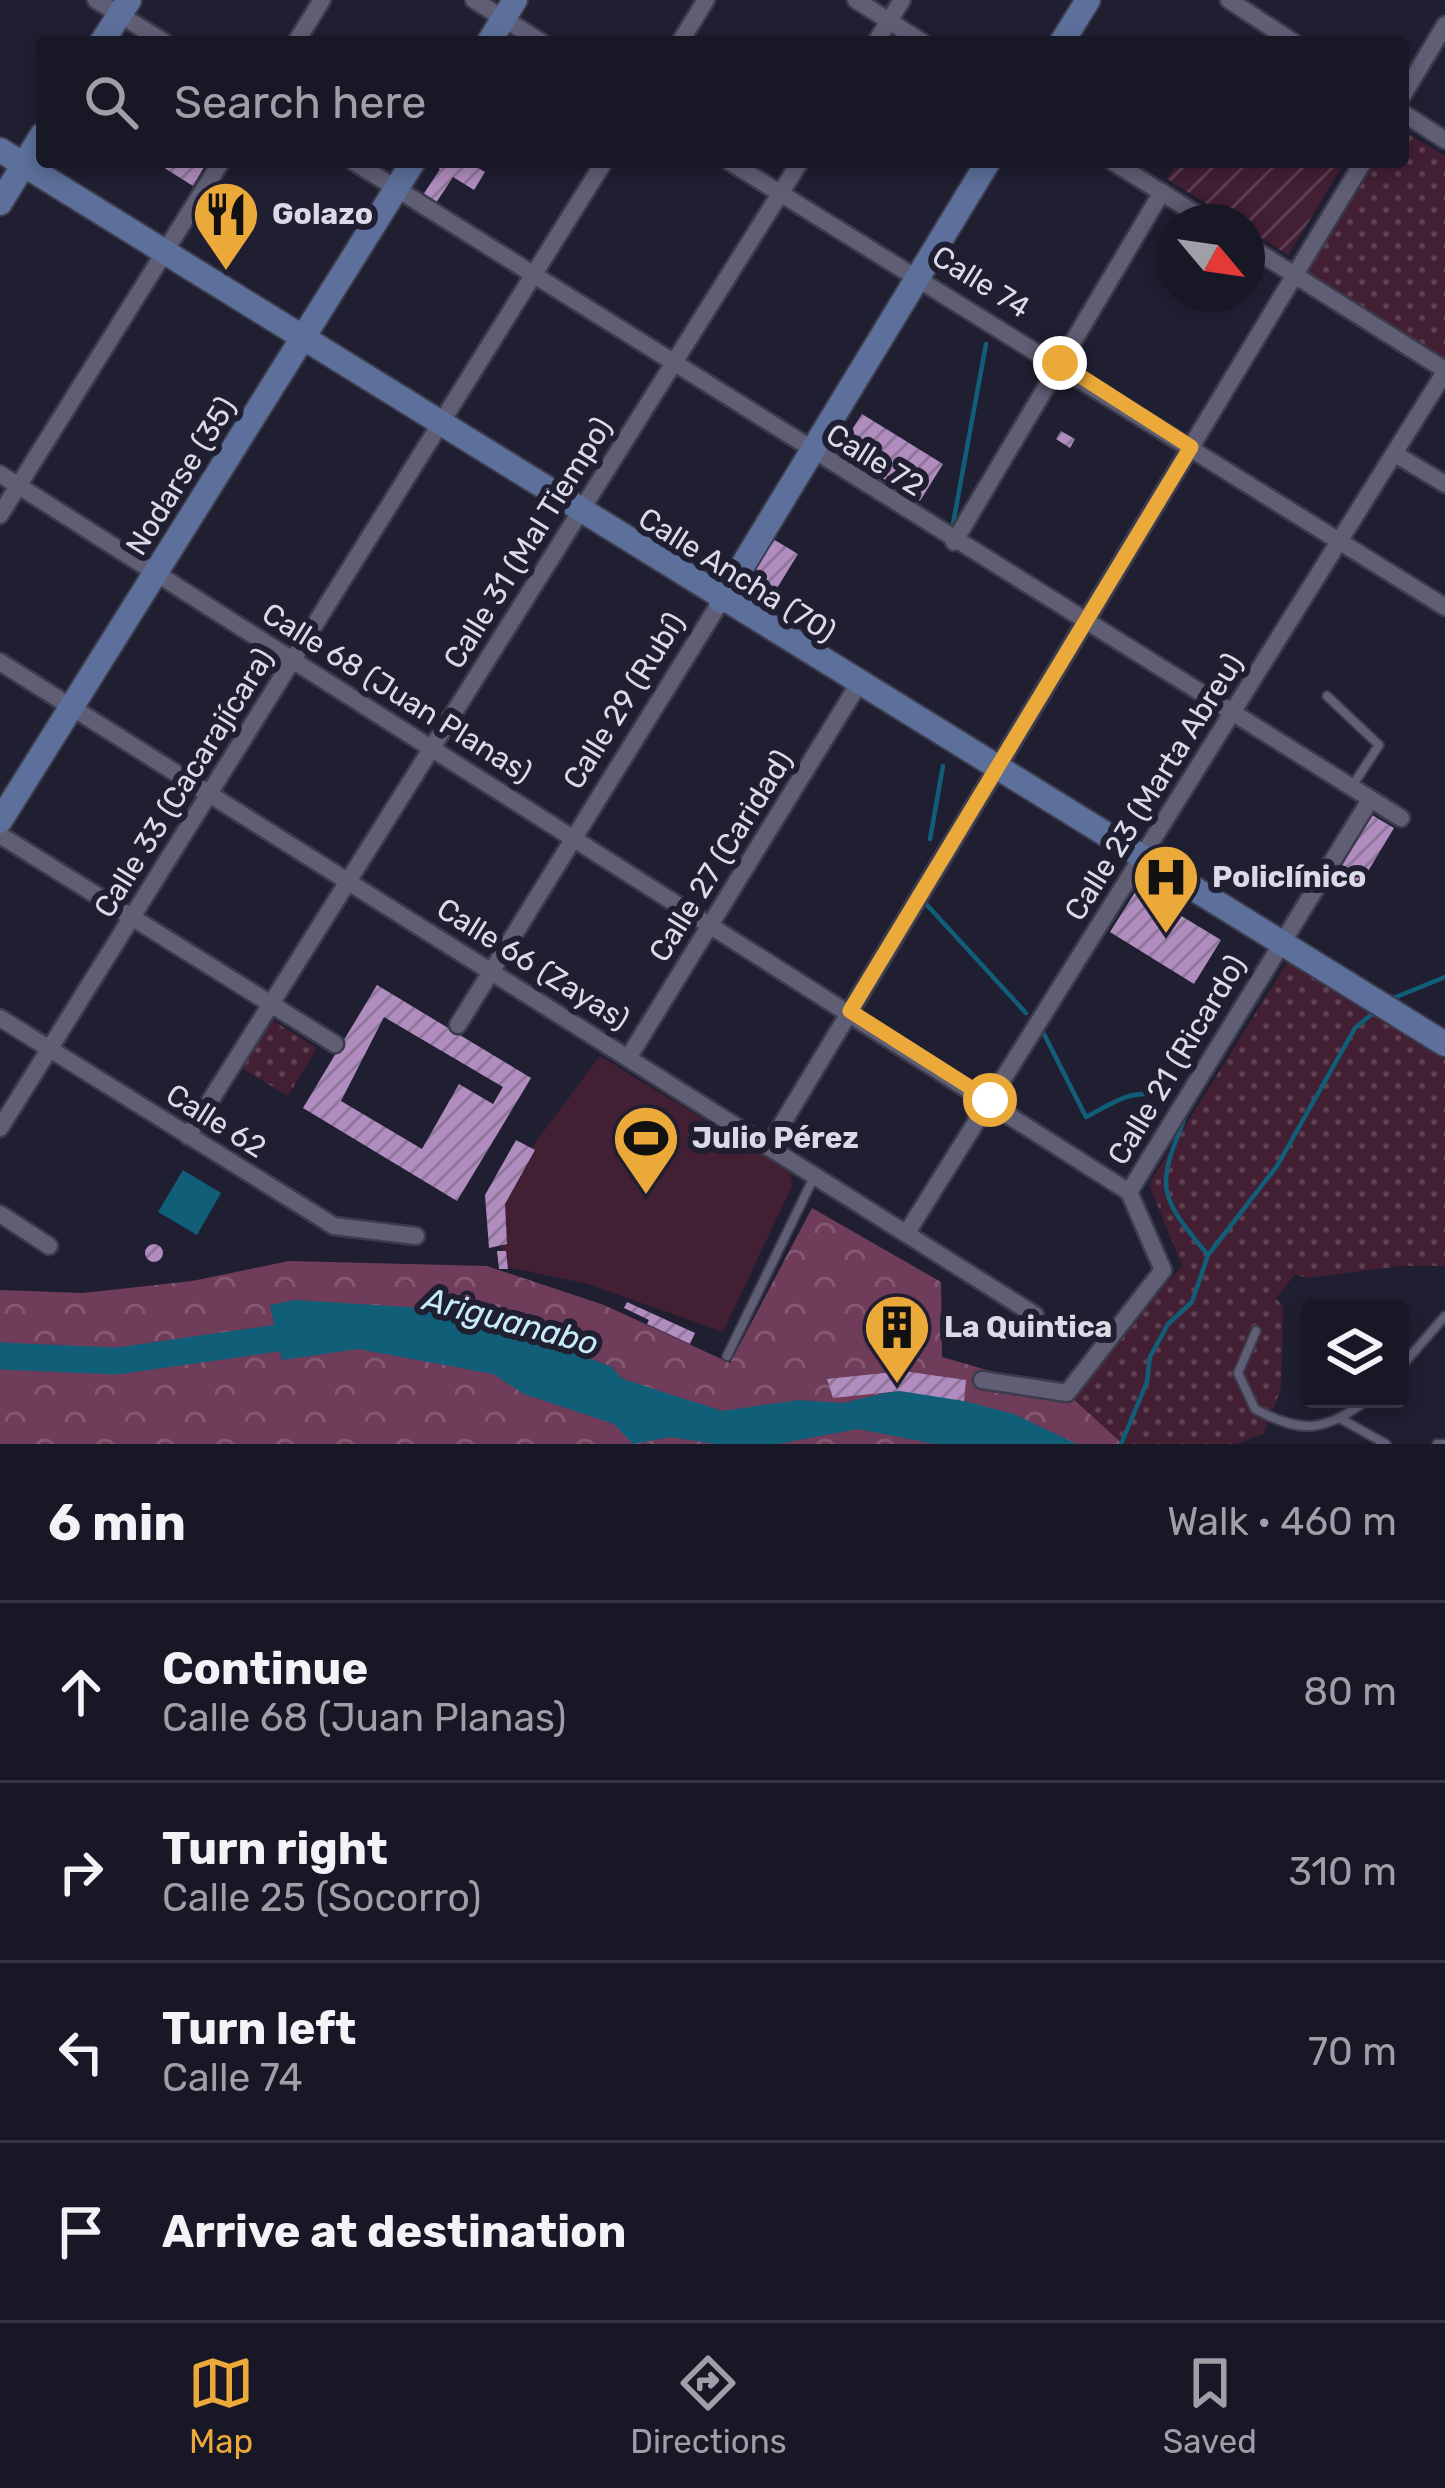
<!DOCTYPE html>
<meta charset="utf-8">
<style>
body{margin:0;font-family:Rubik,sans-serif;background:#252432;color:#f1f3f6}
.controls{position:absolute;right:36px;bottom:36px;display:grid;overflow:hidden;border-radius:12px;box-shadow:0 6px 18px #0003}
.controls button{width:108px;height:108px;display:grid;place-items:center;padding:0;border:0;border-bottom:3px solid #363643;background:#181726;color:#f1f3f6;font:60px sans-serif}
.compass{position:absolute;left:1157px;top:204px;width:108px;height:108px;border-radius:50%;background:#181726;box-shadow:0 6px 18px #0003;rotate:119deg}
.stop{position:absolute;width:36px;height:36px;margin:-27px;border:9px solid #eba939;border-radius:50%;background:#fff}
.stop.end{background:#eba939;border-color:#fff;box-shadow:0 3px 12px #0008}
.list{margin:0;padding:0;list-style:none}
h2{display:flex;justify-content:space-between;align-items:center;height:156px;margin:0;padding:0 48px;font-size:51px}
h2 small{font-size:39px;font-weight:400;color:#9f9fa7}
.list li{display:grid;grid-template-columns:78px 1fr auto;gap:36px;align-items:center;box-sizing:border-box;height:180px;padding:0 48px;border-top:3px solid #363643}
.list b{display:block;font-size:45px;white-space:nowrap}
.list p{margin:0;font-size:39px;white-space:nowrap;color:#9f9fa7}
.list em{font-size:39px;font-style:normal;color:#9f9fa7}
.icon{flex:none;width:66px;height:66px;fill:none;stroke:currentColor;stroke-width:2;stroke-linecap:round;stroke-linejoin:round}
.map{position:relative;flex:none;width:1445px;height:1444px;overflow:hidden}
.search{position:absolute;background:#181726;box-shadow:0 6px 18px #0003;left:36px;right:36px;top:36px;height:132px;display:flex;align-items:center;gap:30px;box-sizing:border-box;padding:0 42px;border-radius:12px;color:#9f9fa7;font-size:45px}
.sheet{height:876px;background:#181726}
nav{display:flex;justify-content:space-around;align-items:center;box-sizing:border-box;height:168px;border-top:3px solid #363643;background:#181726;font-size:33px;color:#9f9fa7}
nav a{display:grid;justify-items:center;gap:6px}
nav .on{color:#eba939}
.map>svg:first-child{display:block}
.grass{fill:#431f34}
.forest{fill:url(#forest-crowns)}
.park{fill:url(#park-dots)}
.garden{fill:url(#garden-furrows)}
.water{fill:#105e78}
.lines{fill:none;stroke-linecap:round;stroke-linejoin:round}
.stream{stroke:#105e78;stroke-width:4.5}
.river{stroke:#105e78;stroke-width:27}
.building{fill:url(#building-hatch);fill-rule:evenodd}
.lane-casing{stroke:#3c3b4b;stroke-width:12}
.street-casing{stroke:#3c3b4b;stroke-width:21}
.secondary-casing{stroke:#3c3b4b;stroke-width:28}
.lane{stroke:#5f5e75;stroke-width:8}
.street{stroke:#5f5e75;stroke-width:16}
.secondary{stroke:#5c709b;stroke-width:24}
.route{stroke:#eba939;stroke-width:15}
.labels{text-anchor:middle;dominant-baseline:central;stroke-width:12;stroke-linejoin:round;paint-order:stroke}
.poi-label{font-size:30px;font-weight:bold;fill:#dbdbe8;stroke:#201f32;text-anchor:start}
.street-label{font-size:30px;fill:#dbdbe8;stroke:#201f32}
.water-label{font-size:33px;font-style:italic;fill:#c6ebfb;stroke:#201f32}
</style>
<div class="map">
<svg width="1445" height="1444" viewBox="0 0 1445 1444">
<defs>
<pattern id="forest-crowns" width="20" height="18" patternUnits="userSpaceOnUse" patternTransform="scale(3)"><rect width="20" height="18" fill="#6f3c59"/><path d="M2 6a3 3 0 1 1 6 0M12 15a3 3 0 1 1 6 0" fill="none" stroke="#835871"/></pattern>
<pattern id="park-dots" width="8" height="8" patternUnits="userSpaceOnUse" patternTransform="scale(3)"><rect width="8" height="8" fill="#431f34"/><path d="M2 2h.1M6 6h.1" fill="none" stroke="#5e3f51" stroke-width="1.8" stroke-linecap="round"/></pattern>
<pattern id="garden-furrows" width="10" height="10" patternUnits="userSpaceOnUse" patternTransform="scale(3)"><rect width="10" height="10" fill="#431f34"/><path d="M-1 1l2-2M0 10L10 0M9 11l2-2" fill="none" stroke="#5e3f51"/></pattern>
<pattern id="building-hatch" width="6" height="6" patternUnits="userSpaceOnUse" patternTransform="scale(3)"><rect width="6" height="6" fill="#b08dbe"/><path d="M-1 1l2-2M0 6l6-6M5 7l2-2" fill="none" stroke="#8f769a"/></pattern>
</defs>
<rect width="100%" height="100%" fill="#201f32"/>
<!-- grass -->
<path class="grass" d="M600 1056 791 1173 792 1186 723 1332 588 1284 503 1266 498 1208 529 1151Z"/>
<!-- forest -->
<path class="forest" d="M812 1208 941 1282 942 1357 1067 1393 1123 1444H0V1290L83 1293 192 1281 289 1261 487 1266 604 1305 730 1363Z"/>
<!-- park -->
<path class="park" d="M1403 131 1445 156V359L1304 273 1372 162H1403Z
M1290 958 1445 1059V1266H1401L1307 1278 1295 1274 1276 1298 1283 1307 1281 1389 1263 1434 1236 1444H1123L1067 1393 1182 1266 1149 1184Z
M270 1019 317 1048 288 1096 240 1067Z"/>
<!-- garden -->
<path class="garden" d="M1178 162H1345L1288 255 1247 229V222H1236L1167 179Z"/>
<!-- water -->
<path class="water" d="M183 1170 221 1193 197 1235 158 1212Z
M295 1300 441 1309 542 1341 610 1366 623 1379 722 1411 799 1400 843 1403 910 1387 1014 1414 1077 1444H935L858 1429 777 1444H715L670 1437 633 1444 614 1424 524 1394 493 1374 358 1349 282 1360 270 1305Z"/>
<g class="lines">
<!-- stream -->
<path class="stream" d="M953 524 986 344
M930 839 943 766
M927 905 1026 1013
M1391 999 1445 977
M1043 1032 1086 1117C1112 1104 1135 1085 1163 1099
M1187 1112C1157 1187 1155 1192 1208 1255
M1121 1444 1147 1382 1150 1357 1168 1324 1192 1302 1208 1255 1277 1166 1355 1028 1377 1010"/>
<!-- river -->
<path class="river" d="M0 1356 117 1361 313 1333"/>
</g>
<!-- building -->
<path class="building" d="M155 162H207L193 186Z
M428 162H468L485 172 474 190 453 177 434 206 421 198 440 169Z
M862 414 943 464 920 501 838 451Z
M1061 431 1075 439 1070 448 1056 439Z
M773 539 798 554 766 606 741 590Z
M1372 815 1394 828 1356 891 1334 878Z
M1137 889 1221 940 1194 984 1110 932Z
M377 985 531 1078 457 1201 303 1108ZM384 1017 503 1087 493 1104 459 1084 422 1149 341 1101Z
M516 1140 535 1150 505 1204 507 1244 489 1248 485 1195Z
M145 1253a9 9 0 1 1 18 0a9 9 0 1 1-18 0Z
M497 1251H506L508 1269H499Z
M627 1302 695 1333 690 1344 647 1324 649 1320 624 1308Z
M903 1371 966 1380 964 1401 900 1391 833 1398 827 1379Z"/>
<g class="lines">
<defs>
<path id="lane" d="M1327 696 1379 745 1351 788
M1256 1331 1238 1373 1255 1409C1303 1435 1325 1431 1369 1399
M727 1356 813 1179
M1400 1368 1445 1316
M1341 1419 1386 1444
M1437 1444H1445"/>
<path id="street" d="M96 0 164 42
M474 0 541 42
M856 0 922 42
M1229 0 1293 42
M296 42 322 0
M680 42 706 0
M876 42 902 0
M1403 95 1445 25
M1403 113 1445 140
M354 162 1401 818
M730 162 1445 607
M1113 162 1209 222
M1247 245 1445 370
M1395 454 1445 484
M0 474 1129 1192
M0 515 221 162
M954 542 1162 192
M0 662 1035 1315
M0 835 335 1044
M0 1018 334 1226 416 1236
M458 1025 721 601
M630 1055 858 685
M0 1128 604 162
M188 1136 800 162
M770 1144 1363 162
M0 1214 49 1246
M908 1231 1445 372
M982 1380 1067 1393 1163 1270 1129 1192 1370 800"/>
<path id="secondary" d="M102 42 129 0
M489 42 515 0
M1062 42 1088 0
M0 150 1445 1044
M0 203 42 135
M721 601 988 162
M0 821 413 162"/>
</defs>
<!-- lane casing -->
<use href="#lane" class="lane-casing"/>
<!-- street casing -->
<use href="#street" class="street-casing"/>
<!-- secondary casing -->
<use href="#secondary" class="secondary-casing"/>
<!-- lane -->
<use href="#lane" class="lane"/>
<!-- street -->
<use href="#street" class="street"/>
<!-- secondary -->
<use href="#secondary" class="secondary"/>
</g>
<g class="lines">
<!-- route -->
<path class="route" d="M990 1100 850 1011 1191 447 1060 363"/>
</g>
<!-- icons -->
<defs>
<symbol id="restaurant-pin" viewBox="-11 -11 22 30"><path d="M0 17L-7.5 6A9.5 9.5 0 1 1 7.5 6Z" fill="#eba939" stroke="#201f32"/><path d="M-5-6h1v4h1v-4h1v4h1v-4h1v5L-1.5 .5V6h-2V.5L-5-1ZM5-6V6H3V1.5H1.5Q1.5-4 5-6Z" fill="#111"/></symbol>
<symbol id="hospital-pin" viewBox="-11 -11 22 30"><path d="M0 17L-7.5 6A9.5 9.5 0 1 1 7.5 6Z" fill="#eba939" stroke="#201f32"/><path d="M-5-5h3v3.5h4V-5h3V5h-3V1.5h-4V5h-3Z" fill="#111"/></symbol>
<symbol id="stadium-pin" viewBox="-11 -11 22 30"><path d="M0 17L-7.5 6A9.5 9.5 0 1 1 7.5 6Z" fill="#eba939" stroke="#201f32"/><path d="M0-5a6.5 5 0 1 0 0 10a6.5 5 0 1 0 0-10ZM-3.5-1.8h7v3.6h-7Z" fill="#111"/></symbol>
<symbol id="building-pin" viewBox="-11 -11 22 30"><path d="M0 17L-7.5 6A9.5 9.5 0 1 1 7.5 6Z" fill="#eba939" stroke="#201f32"/><path d="M-4-6H4V6H1V3H-1V6H-4ZM-2.5-4.3h1.7v1.8h-1.7ZM.8-4.3h1.7v1.8H.8ZM-2.5-1h1.7V.8h-1.7ZM.8-1h1.7V.8H.8Z" fill="#111"/></symbol>
</defs>
<g fill-rule="evenodd">
<use href="#restaurant-pin" x="188" y="176" width="76" height="104"/>
<use href="#hospital-pin" x="1128" y="839" width="76" height="104"/>
<use href="#stadium-pin" x="608" y="1100" width="76" height="104"/>
<use href="#building-pin" x="859" y="1289" width="76" height="104"/>
</g>
<g class="labels">
<!-- poi labels -->
<g class="poi-label">
<text x="272" y="214">Golazo</text>
<text x="1212" y="877">Policlínico</text>
<text x="692" y="1138">Julio Pérez</text>
<text x="944" y="1327">La Quintica</text>
</g>
<!-- street labels -->
<g class="street-label">
<text transform="translate(981 282) rotate(32)">Calle 74</text>
<text transform="translate(875 460) rotate(32)">Calle 72</text>
<text transform="translate(181 476) rotate(-58)">Nodarse (35)</text>
<text transform="translate(528 543) rotate(-58)">Calle 31 (Mal Tiempo)</text>
<text transform="translate(737 575) rotate(32)">Calle Ancha (70)</text>
<text transform="translate(397 693) rotate(32)">Calle 68 (Juan Planas)</text>
<text transform="translate(624 701) rotate(-58)">Calle 29 (Rubí)</text>
<text transform="translate(184 783) rotate(-58)">Calle 33 (Cacarajícara)</text>
<text transform="translate(1154 787) rotate(-58)">Calle 23 (Marta Abreu)</text>
<text transform="translate(721 856) rotate(-58)">Calle 27 (Caridad)</text>
<text transform="translate(533 964) rotate(32)">Calle 66 (Zayas)</text>
<text transform="translate(1177 1060) rotate(-59)">Calle 21 (Ricardo)</text>
<text transform="translate(216 1121) rotate(32)">Calle 62</text>
</g>
<!-- water labels -->
<g class="water-label">
<text transform="translate(511 1321) rotate(15)">Ariguanabo</text>
</g>
</g>
</svg>
<div class="controls">
<button><svg class="icon" aria-label="layers" viewBox="0 0 24 24"><path d="M12 4l9 5-9 5-9-5zM3 14l9 5 9-5"/></svg></button>
</div>
<svg class="compass" viewBox="-18 -18 36 36"><path d="M0-13l5 13h-10z" fill="#e53935"/><path d="M0 13l5-13h-10z" fill="#9f9fa7"/></svg>
<div class="stop" style="left:990px;top:1100px"></div>
<div class="stop end" style="left:1060px;top:363px"></div>
<div class="search"><svg class="icon" aria-label="search" viewBox="0 0 24 24"><circle cx="10" cy="10" r="6"/><path d="M15 15l6 6"/></svg>Search here</div>
</div>
<section class="sheet">
<h2>6 min<small>Walk · 460 m</small></h2>
<ul class="list">
<li><svg class="icon" aria-label="ahead" viewBox="0 0 24 24"><path d="M12 20V5M6 11l6-6 6 6"/></svg><div><b>Continue</b><p>Calle 68 (Juan Planas)</p></div><em>80 m</em></li>
<li><svg class="icon" aria-label="right" viewBox="0 0 24 24"><path d="M7 20v-9h11M14 6l5 5-5 5"/></svg><div><b>Turn right</b><p>Calle 25 (Socorro)</p></div><em>310 m</em></li>
<li><svg class="icon" aria-label="left" viewBox="0 0 24 24"><path d="M17 20v-9H6M10 6l-5 5 5 5"/></svg><div><b>Turn left</b><p>Calle 74</p></div><em>70 m</em></li>
<li><svg class="icon" aria-label="arrive" viewBox="0 0 24 24"><path d="M6 21V4h12l-3 4 3 4H6"/></svg><div><b>Arrive at destination</b></div></li>
</ul>
</section>
<nav>
<a class="on"><svg class="icon" aria-label="map" viewBox="0 0 24 24"><path d="M3 6l6-2 6 2 6-2v14l-6 2-6-2-6 2zM9 4v14M15 6v14"/></svg>Map</a>
<a><svg class="icon" aria-label="directions" viewBox="0 0 24 24"><path d="M12 3l9 9-9 9-9-9zM9 14v-3h6M13 9l2 2-2 2"/></svg>Directions</a>
<a><svg class="icon" aria-label="saved" viewBox="0 0 24 24"><path d="M7 4h10v16l-5-4-5 4z"/></svg>Saved</a>
</nav>
